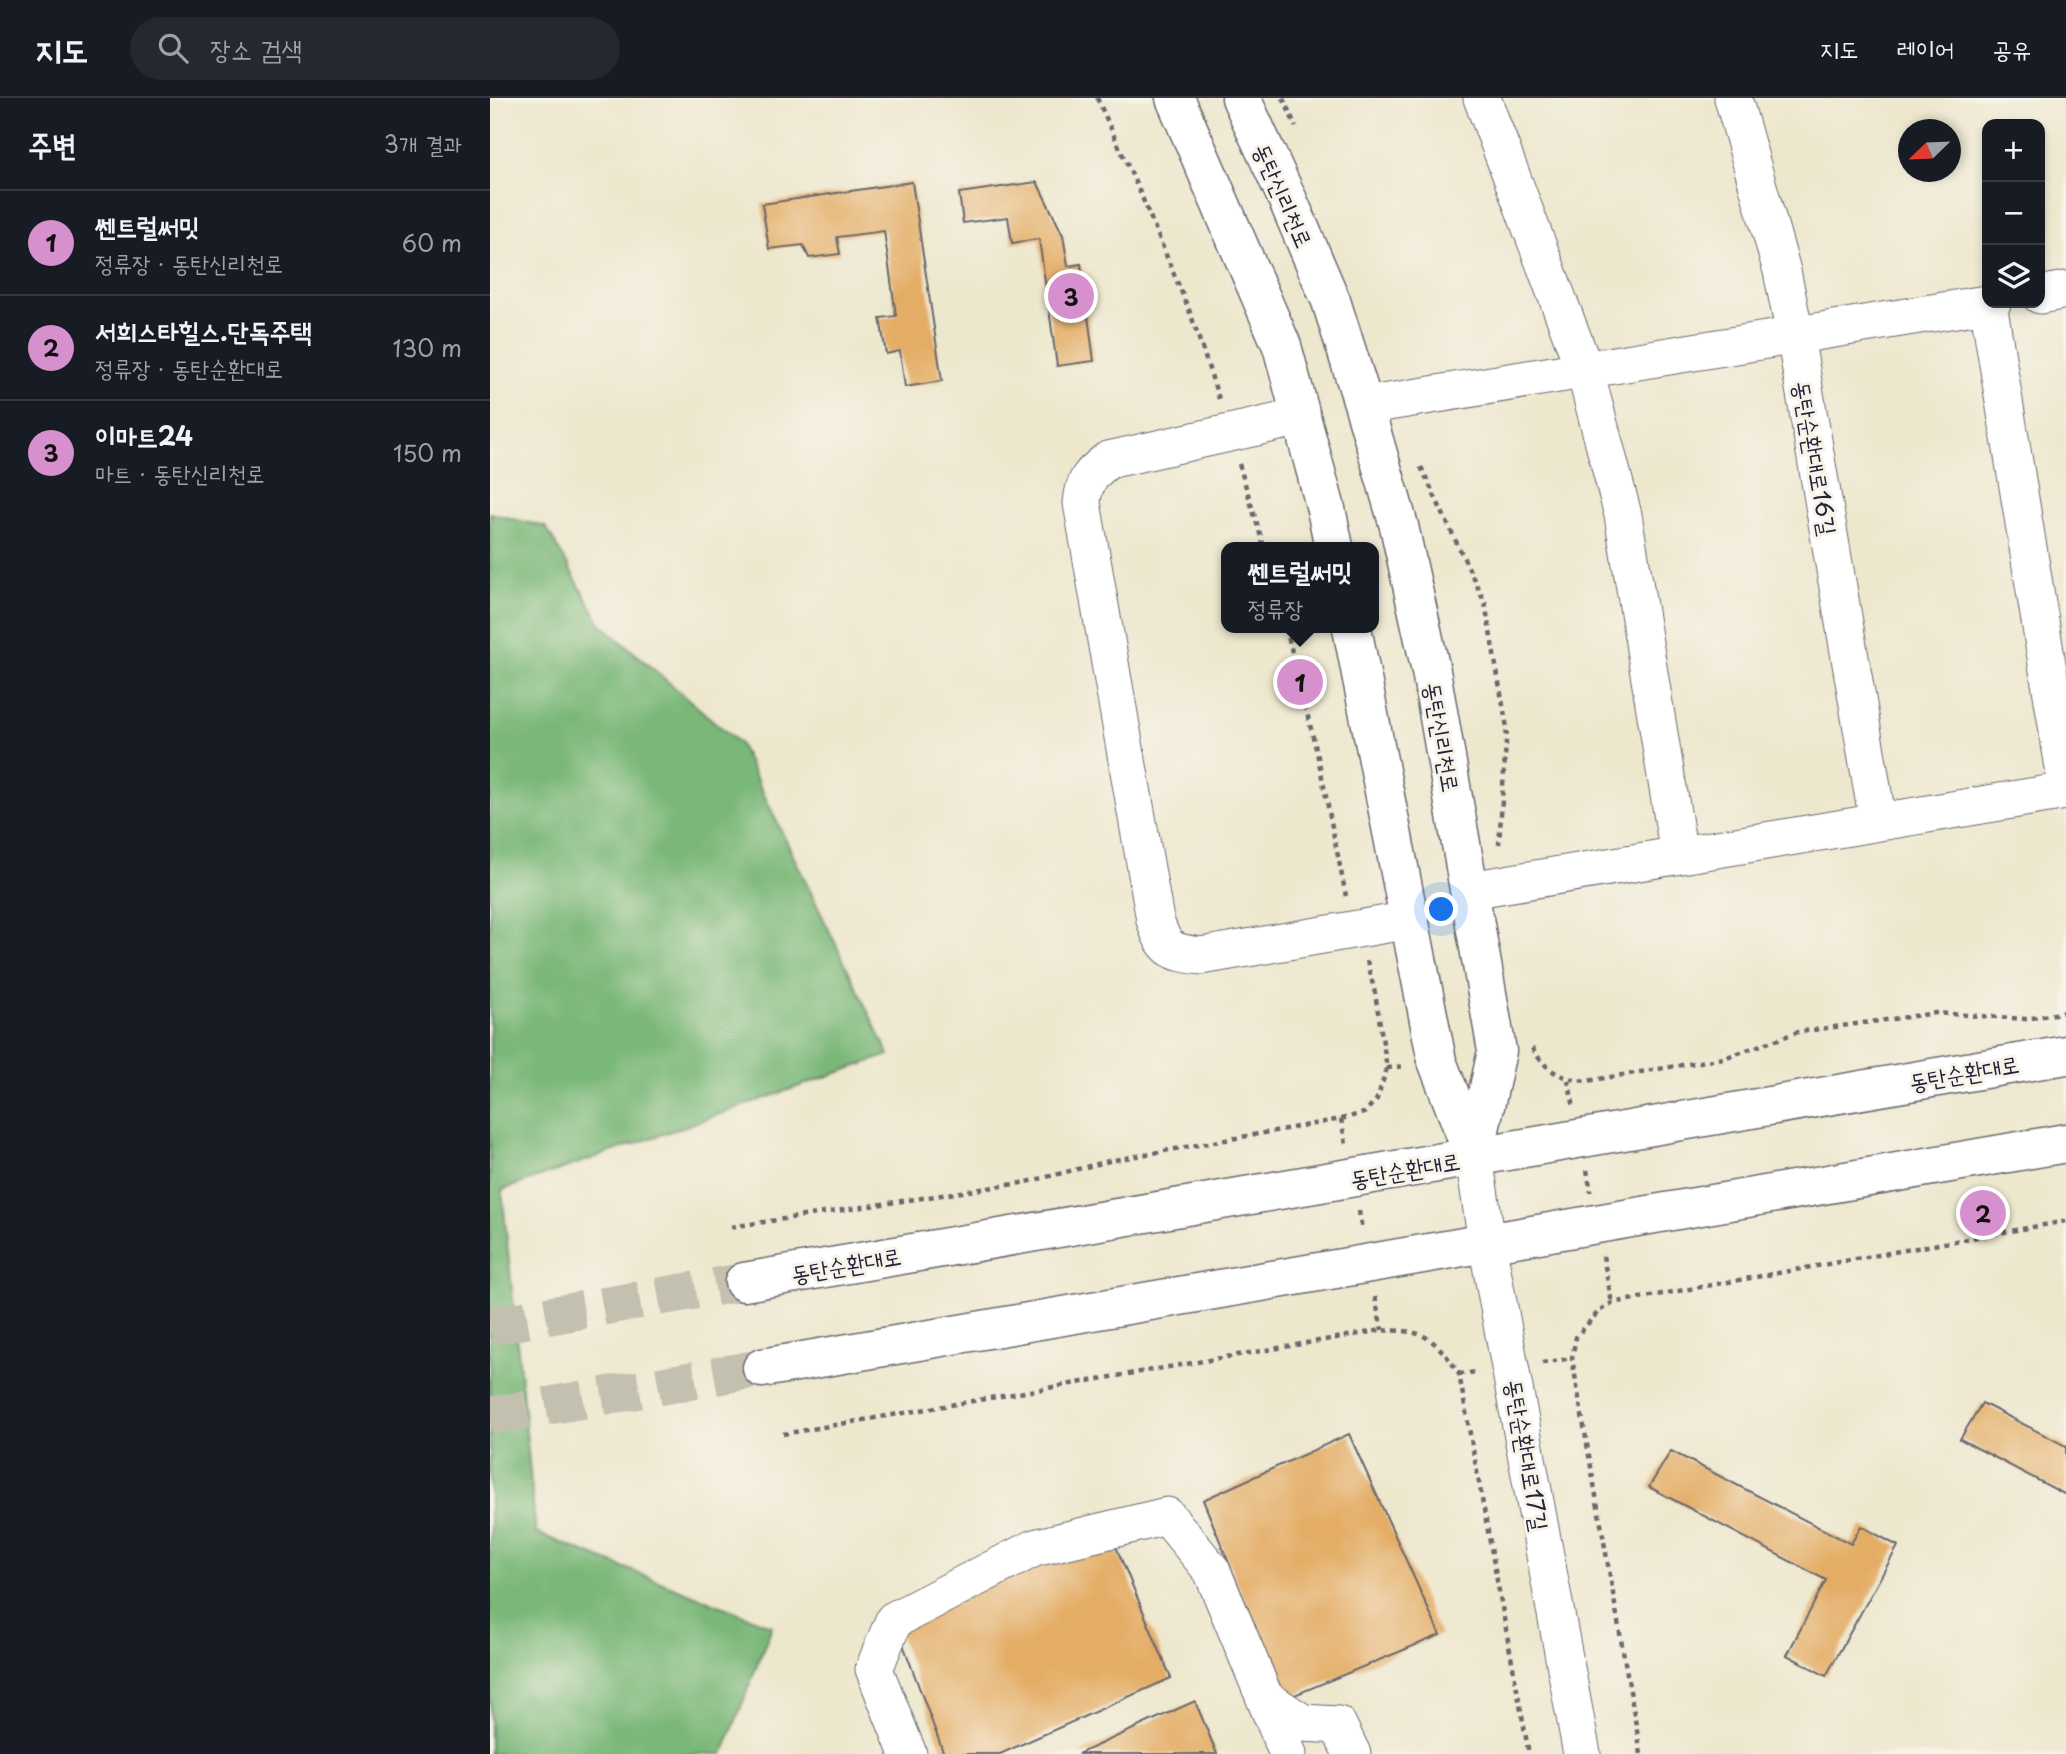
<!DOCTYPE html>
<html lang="ko">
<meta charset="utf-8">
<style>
body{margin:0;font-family:"Playpen Sans","Poor Story",sans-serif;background:#242831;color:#f1f3f6}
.controls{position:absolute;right:21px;top:21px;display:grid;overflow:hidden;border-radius:14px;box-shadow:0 4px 10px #0003}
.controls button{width:63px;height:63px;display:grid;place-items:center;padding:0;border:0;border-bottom:2px solid #363941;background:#171b24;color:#f1f3f6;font:35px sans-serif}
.compass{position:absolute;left:1408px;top:21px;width:63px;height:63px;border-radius:50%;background:#171b24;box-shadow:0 4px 10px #0003;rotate:247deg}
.you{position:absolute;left:952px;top:812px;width:24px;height:24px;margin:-18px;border:5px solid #fff;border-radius:50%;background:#1a73e8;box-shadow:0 0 0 10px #1a73e833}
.badge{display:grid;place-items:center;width:46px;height:46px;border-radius:50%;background:#d690ce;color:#111;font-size:23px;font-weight:700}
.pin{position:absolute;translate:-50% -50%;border:4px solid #fff;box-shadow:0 2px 7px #0006}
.popup{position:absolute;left:731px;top:444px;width:158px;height:91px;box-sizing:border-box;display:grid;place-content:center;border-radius:14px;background:#171b24;filter:drop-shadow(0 2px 5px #0005);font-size:23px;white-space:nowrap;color:#9ea1a6}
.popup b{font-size:26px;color:#f1f3f6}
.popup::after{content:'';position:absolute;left:50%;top:100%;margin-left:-14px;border:14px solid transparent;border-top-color:#171b24}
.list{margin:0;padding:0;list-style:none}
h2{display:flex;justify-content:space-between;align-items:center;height:91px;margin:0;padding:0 28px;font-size:30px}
h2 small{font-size:23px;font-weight:400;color:#9ea1a6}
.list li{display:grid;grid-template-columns:46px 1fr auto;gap:21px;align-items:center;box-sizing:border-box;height:105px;padding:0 28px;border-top:2px solid #363941}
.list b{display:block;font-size:26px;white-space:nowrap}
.list p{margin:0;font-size:23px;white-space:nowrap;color:#9ea1a6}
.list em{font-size:23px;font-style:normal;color:#9ea1a6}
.icon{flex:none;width:38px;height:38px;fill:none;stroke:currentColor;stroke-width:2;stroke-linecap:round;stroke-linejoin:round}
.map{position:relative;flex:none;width:1576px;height:1656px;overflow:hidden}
header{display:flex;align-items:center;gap:42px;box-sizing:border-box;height:98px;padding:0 35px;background:#171b24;border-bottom:2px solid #363941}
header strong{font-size:33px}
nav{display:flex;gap:38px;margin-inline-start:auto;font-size:24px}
.search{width:490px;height:63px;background:#242831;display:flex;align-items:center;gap:18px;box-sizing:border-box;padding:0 24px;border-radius:38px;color:#9ea1a6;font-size:26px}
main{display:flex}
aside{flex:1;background:#171b24}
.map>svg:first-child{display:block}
.forest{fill:#7ab878;stroke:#4e6d5a;stroke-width:2}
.building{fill:#e4ad66}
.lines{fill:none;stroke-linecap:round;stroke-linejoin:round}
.major-tunnel{stroke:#c4c0b0;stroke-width:38;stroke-dasharray:38 19;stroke-linecap:butt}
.minor-casing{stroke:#69676e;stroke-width:39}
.major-casing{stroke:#69676e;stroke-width:41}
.path{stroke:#69676e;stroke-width:4.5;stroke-dasharray:5 5;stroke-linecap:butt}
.minor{stroke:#fff;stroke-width:37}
.major{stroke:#fff;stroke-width:38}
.labels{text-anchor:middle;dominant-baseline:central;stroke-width:6;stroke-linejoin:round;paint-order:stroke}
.street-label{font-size:23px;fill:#22223b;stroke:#f7f3e8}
</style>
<header>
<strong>지도</strong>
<div class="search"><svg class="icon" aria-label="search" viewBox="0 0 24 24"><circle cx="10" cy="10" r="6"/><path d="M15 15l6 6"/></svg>장소 검색</div>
<nav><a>지도</a><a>레이어</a><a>공유</a></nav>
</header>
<main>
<aside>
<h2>주변<small>3개 결과</small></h2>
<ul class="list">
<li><span class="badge">1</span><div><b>쎈트럴써밋</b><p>정류장 · 동탄신리천로</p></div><em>60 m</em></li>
<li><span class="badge">2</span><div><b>서희스타힐스.단독주택</b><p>정류장 · 동탄순환대로</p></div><em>130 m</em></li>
<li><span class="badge">3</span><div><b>이마트24</b><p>마트 · 동탄신리천로</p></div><em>150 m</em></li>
</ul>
</aside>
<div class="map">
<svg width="1576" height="1656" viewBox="0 0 1576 1656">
<rect width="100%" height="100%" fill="#f7f3e8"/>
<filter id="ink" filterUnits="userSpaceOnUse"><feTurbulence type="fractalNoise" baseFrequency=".0143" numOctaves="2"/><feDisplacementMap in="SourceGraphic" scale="14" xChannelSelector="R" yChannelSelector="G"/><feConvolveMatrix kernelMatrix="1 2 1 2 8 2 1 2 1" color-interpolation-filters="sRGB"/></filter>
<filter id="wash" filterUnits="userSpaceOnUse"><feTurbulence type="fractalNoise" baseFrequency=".00686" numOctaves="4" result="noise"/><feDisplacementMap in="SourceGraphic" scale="28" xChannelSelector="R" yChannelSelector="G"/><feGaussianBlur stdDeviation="1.57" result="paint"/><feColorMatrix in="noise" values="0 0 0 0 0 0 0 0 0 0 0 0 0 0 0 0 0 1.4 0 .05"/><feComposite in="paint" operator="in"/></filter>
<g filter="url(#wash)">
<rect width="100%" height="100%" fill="#ede7cd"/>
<!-- forest -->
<path class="forest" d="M0 415 56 429 111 526 249 645 399 957 12 1092 46 1435 282 1528 233 1656H0Z"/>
<g id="blocks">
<!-- building -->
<path class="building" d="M422 84 452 283 415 289 410 253 396 256 390 220 406 218 394 133 347 139 350 156 319 160 313 147 279 151 272 106Z
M547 84 573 137 578 168 591 166 604 263 567 268 549 141 522 145 518 119 473 125 469 95Z
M1492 1305 1576 1348V1397L1470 1341Z
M859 1336 950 1537 795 1601 713 1402Z
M1181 1353 1361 1446 1371 1428 1408 1448 1336 1578 1297 1557 1336 1482 1159 1389Z
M619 1432 681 1580 510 1656H454L404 1522Z
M705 1603 727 1656H588Z"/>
</g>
</g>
<g filter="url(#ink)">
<use href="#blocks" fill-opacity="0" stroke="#69676e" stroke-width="2"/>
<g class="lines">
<!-- major-tunnel -->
<path class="major-tunnel" d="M0 1228 254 1184
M0 1318 272 1270"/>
<defs>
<path id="minor" d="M992 0 1095 273 1133 417 1189 757
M1243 0 1292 173 1305 237 1388 724
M1550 197 1576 192
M1498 205 1576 682
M874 308 1502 205
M811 319 618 362C600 376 594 382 592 405L665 822C675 852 680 854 711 858L920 822
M980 792 1576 693
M984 1059 997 1145 1092 1656
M775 1600 813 1625 848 1627 862 1656
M418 1656 384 1571 404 1522 544 1450 677 1418 722 1473 798 1656"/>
<path id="major" d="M685 0 792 248 836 411 844 449
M751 0 797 100 841 203 874 308 909 428 941 573 1007 953 984 1059
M862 530 947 963 984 1059
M254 1184 1576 957
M272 1270 1576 1045"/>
</defs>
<!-- minor casing -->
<use href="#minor" class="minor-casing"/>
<!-- major casing -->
<use href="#major" class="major-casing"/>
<!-- path -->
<path class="path" d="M607 0 652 99 701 217 730 304
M793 0 806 29
M749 366 774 449
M931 369 995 505 1017 630 1009 746
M796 530 828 659 856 798
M1042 950C1056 973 1071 981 1097 983L1234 960 1308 934 1446 915 1536 921 1576 914
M897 970 915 968
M1078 982 1084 1009
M851 1021 856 1046
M1097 1072 1101 1094
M869 1113 872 1132
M241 1129 537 1084 619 1063 851 1021 874 1015 887 1001 897 970 885 895 877 863
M1113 1158 1122 1205
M885 1199 892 1232
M1052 1265 1082 1260
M969 1276 987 1274
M293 1336 892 1232C902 1233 915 1232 925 1235 944 1239 959 1260 969 1276L1039 1656
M1151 1656 1082 1260 1086 1239 1109 1213 1122 1205 1576 1123"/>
<!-- minor -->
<use href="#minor" class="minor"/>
<!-- major -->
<use href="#major" class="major"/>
</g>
</g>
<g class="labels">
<!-- street labels -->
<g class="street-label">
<text transform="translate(794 97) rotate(66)">동탄신리천로</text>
<text transform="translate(1326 360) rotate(80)">동탄순환대로16길</text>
<text transform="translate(953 639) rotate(80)">동탄신리천로</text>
<text transform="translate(1474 974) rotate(-10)">동탄순환대로</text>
<text transform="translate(915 1071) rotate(-10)">동탄순환대로</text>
<text transform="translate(356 1166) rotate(-10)">동탄순환대로</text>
<text transform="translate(1038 1357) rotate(80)">동탄순환대로17길</text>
</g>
</g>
</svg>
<div class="controls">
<button>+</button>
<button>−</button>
<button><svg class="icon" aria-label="layers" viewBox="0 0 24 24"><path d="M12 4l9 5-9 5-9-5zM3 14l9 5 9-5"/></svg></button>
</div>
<svg class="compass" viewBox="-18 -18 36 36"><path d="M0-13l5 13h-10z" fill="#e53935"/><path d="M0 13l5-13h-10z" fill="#9ea1a6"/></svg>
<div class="you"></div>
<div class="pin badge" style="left:810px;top:584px">1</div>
<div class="popup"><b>쎈트럴써밋</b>정류장</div>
<div class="pin badge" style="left:1493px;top:1115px">2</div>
<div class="pin badge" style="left:581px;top:198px">3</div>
</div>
</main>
